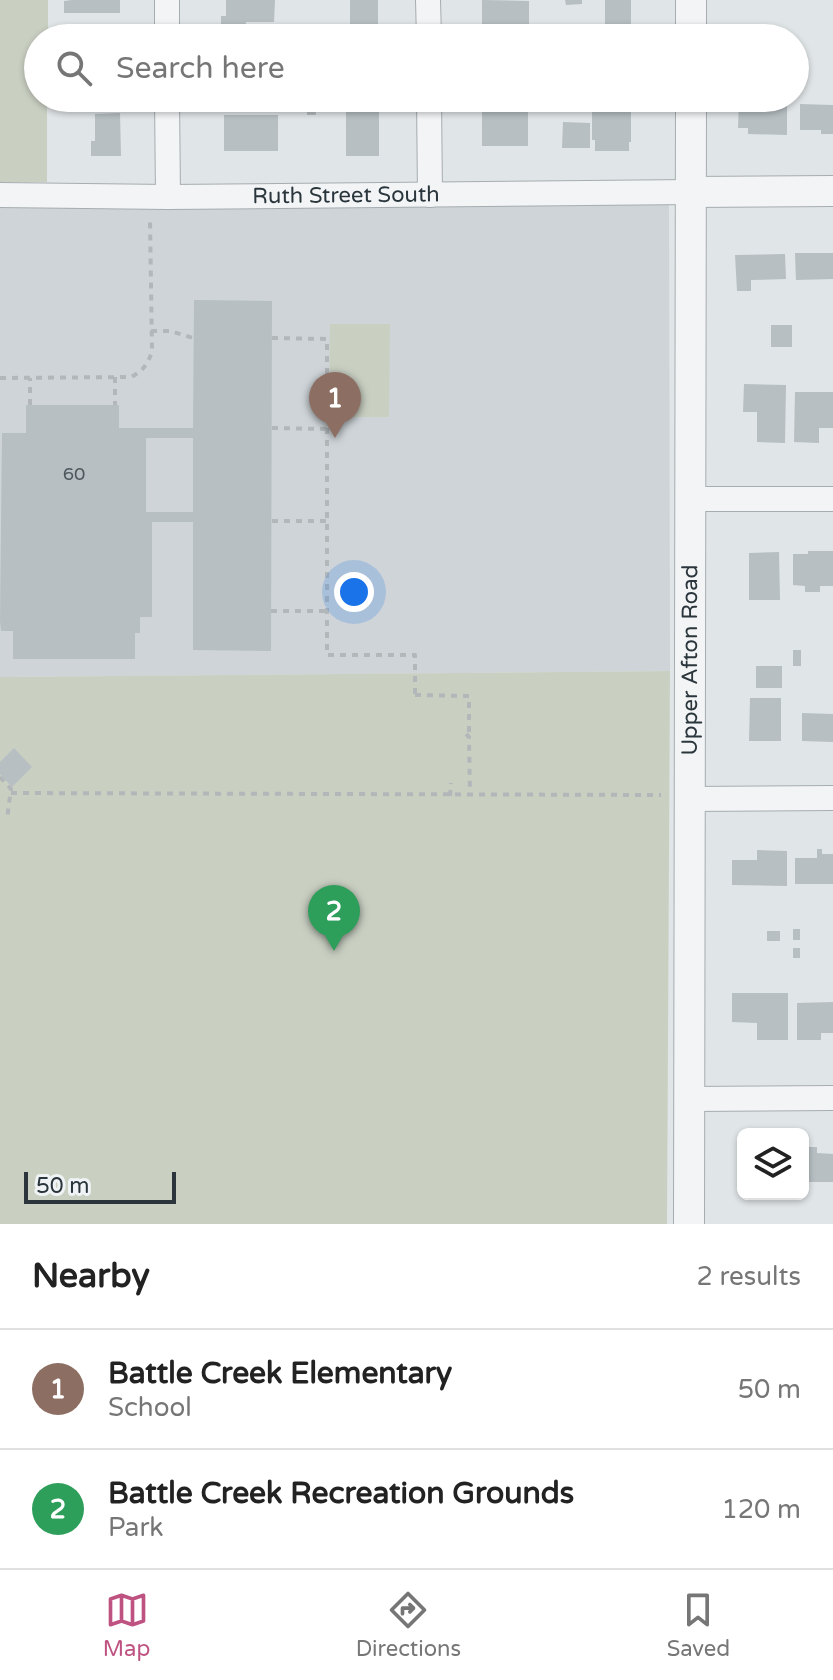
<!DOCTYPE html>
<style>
body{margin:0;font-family:"Varela Round",sans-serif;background:#f2f2f2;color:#222}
.controls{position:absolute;right:24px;bottom:24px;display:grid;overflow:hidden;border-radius:12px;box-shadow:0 2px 6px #0004}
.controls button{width:72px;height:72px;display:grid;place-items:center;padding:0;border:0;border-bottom:2px solid #e0e0e0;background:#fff;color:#222;font:40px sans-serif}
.scale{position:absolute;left:24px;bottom:20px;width:152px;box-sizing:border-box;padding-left:8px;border:4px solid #2a363c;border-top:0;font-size:22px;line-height:28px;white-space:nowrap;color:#2a363c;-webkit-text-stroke:6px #eff3f5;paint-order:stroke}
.you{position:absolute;left:354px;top:592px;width:28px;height:28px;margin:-20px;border:6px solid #fff;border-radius:50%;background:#1a73e8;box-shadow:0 0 0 12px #1a73e833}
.badge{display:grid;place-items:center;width:52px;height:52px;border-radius:50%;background:#be5382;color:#fff;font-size:26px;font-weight:700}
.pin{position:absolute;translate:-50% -66px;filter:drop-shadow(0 2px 4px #0008)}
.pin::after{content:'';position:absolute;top:42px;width:28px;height:24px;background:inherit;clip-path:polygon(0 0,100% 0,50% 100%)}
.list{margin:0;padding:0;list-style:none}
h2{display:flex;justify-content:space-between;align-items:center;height:104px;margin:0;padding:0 32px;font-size:34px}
h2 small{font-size:26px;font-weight:400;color:#767676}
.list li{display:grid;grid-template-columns:52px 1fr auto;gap:24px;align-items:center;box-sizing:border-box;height:120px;padding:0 32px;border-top:2px solid #e0e0e0}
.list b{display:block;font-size:30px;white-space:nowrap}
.list p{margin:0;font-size:26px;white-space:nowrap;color:#767676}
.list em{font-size:26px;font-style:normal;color:#767676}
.icon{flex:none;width:44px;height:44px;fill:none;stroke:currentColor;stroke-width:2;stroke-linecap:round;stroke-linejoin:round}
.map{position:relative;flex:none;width:833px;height:1224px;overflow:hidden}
.search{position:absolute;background:#fff;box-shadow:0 2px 6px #0004;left:24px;right:24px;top:24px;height:88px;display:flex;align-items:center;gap:20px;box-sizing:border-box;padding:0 28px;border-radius:44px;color:#767676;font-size:30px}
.sheet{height:344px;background:#fff}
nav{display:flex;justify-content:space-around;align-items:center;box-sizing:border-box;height:112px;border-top:2px solid #e0e0e0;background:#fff;font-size:22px;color:#767676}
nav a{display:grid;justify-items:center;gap:4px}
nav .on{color:#be5382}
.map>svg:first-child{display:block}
.built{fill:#ced4d8}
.green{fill:#c9d0c2}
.building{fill:#b7bfc3;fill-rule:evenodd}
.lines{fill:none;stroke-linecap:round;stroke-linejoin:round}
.minor-casing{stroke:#a6adb0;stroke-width:26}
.tertiary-casing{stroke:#a6adb0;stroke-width:32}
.path{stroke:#b2b7ba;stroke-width:4;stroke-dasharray:6 6;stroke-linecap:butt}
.minor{stroke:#f2f4f6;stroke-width:24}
.tertiary{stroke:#f2f4f6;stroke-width:30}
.labels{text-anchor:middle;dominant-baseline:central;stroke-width:6;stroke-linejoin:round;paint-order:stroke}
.number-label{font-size:18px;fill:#4d585e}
.street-label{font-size:22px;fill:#2a363c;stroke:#eff3f5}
</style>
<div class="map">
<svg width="833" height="1224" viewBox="0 0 833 1224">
<rect width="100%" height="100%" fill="#e0e5e7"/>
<!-- built -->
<path class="built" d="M0 205H669L670 671 0 677Z"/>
<!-- green -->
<path class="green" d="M0 0H48V38H38V98H47V182H0Z
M330 324H390L389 417H329Z
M670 671 667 1224H0V677Z"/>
<!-- building -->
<path class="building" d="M72 0H120V13H64V1Z
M226 0H275L274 22H246L245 38H221V16H226Z
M350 0H378V38H350Z
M482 0 529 1V33H482Z
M565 0H582V4L566 5Z
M605 0H631V34H605Z
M746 98H773V102H787V135L748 134V128H738L739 101H746Z
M595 100H629V110H631V142H629V151H595V140H592V110H595Z
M307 101H315L316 115H307Z
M346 102H379V156H346Z
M800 104 833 105V134H821V130H800Z
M482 107H528V146H482Z
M120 113 121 156H91V141H95V114Z
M224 115H278V151H224Z
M563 122 590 123V148H562Z
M795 253H833V279L796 280Z
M785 254 786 279 751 280V291H737L735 255Z
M194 300 272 301 271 651 193 650V522H152V617H140V633H135V659H13V631H1L0 621 2 433H26V405H119V428H193ZM146 438H193V512H146Z
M771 325H792V347H771Z
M744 384 786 385 785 443 757 442V412H743Z
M795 392H833V428H819V443L794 442Z
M808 551H833V586H820V592H805V586L793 585V554H808Z
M779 552 780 600H749V553Z
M793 650H801V666H793Z
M756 666H782V688H756Z
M750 698H781V741H749Z
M802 713 833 714V742L802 741Z
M14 748 32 767 12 787 0 774V762Z
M817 849H822V854H833V884H795V858H817Z
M757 850 787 851V886L732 885V860H757Z
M793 929H800V940H793Z
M767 931H780V941H767Z
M793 948H800V958H793Z
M732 993H788V1040H757V1023L732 1022Z
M833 1002V1033H821V1040H797V1003Z
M738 1147H743V1176H738Z
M803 1147H817V1153L833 1154V1182H803Z"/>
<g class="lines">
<defs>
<g id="minor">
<path d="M167 0V38"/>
<path d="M428 0 429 38"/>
<path d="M167 98 168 197"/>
<path d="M429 98 430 195"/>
<path id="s1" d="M0 195 168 197 691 192"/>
<path d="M691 499H833"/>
<path d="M690 799 833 798"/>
<path d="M690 1099 833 1098"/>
</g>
<g id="tertiary">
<path d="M691 38V0"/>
<path d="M691 192 833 191"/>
<path id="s2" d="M689 1224 691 98"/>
</g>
</defs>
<!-- minor casing -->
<use href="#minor" class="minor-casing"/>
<!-- tertiary casing -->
<use href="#tertiary" class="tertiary-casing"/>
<!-- path -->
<path class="path" d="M151 331H170L193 338
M272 338 327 339V655H415V698
M115 377V405
M0 378 131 377C143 371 148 364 152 351L150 220
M30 405V378
M272 428 327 429
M272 521H327
M271 611H327
M415 695 469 696V737
M466 734 469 737 470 796
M0 777 11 789 7 819
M11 793 661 795
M450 796 451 783"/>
<!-- minor -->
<use href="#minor" class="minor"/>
<!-- tertiary -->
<use href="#tertiary" class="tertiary"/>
</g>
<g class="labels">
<!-- number labels -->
<g class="number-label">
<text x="74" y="474">60</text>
</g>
<!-- street labels -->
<g class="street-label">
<text stroke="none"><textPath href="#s1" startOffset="346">Ruth Street South</textPath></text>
<text stroke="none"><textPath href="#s2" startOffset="564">Upper Afton Road</textPath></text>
</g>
</g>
</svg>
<div class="controls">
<button><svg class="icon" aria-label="layers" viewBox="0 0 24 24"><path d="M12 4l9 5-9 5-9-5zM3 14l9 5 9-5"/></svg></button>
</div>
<div class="scale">50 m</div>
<div class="you"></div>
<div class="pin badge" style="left:335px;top:438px;background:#8d6e63">1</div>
<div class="pin badge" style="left:334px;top:951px;background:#2e9e5b">2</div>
<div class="search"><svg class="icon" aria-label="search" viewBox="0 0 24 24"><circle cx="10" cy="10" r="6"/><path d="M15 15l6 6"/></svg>Search here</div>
</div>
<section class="sheet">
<h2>Nearby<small>2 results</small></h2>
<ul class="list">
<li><span class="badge" style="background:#8d6e63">1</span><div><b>Battle Creek Elementary</b><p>School</p></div><em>50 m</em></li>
<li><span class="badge" style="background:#2e9e5b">2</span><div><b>Battle Creek Recreation Grounds</b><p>Park</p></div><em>120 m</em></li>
</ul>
</section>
<nav>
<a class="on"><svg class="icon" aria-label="map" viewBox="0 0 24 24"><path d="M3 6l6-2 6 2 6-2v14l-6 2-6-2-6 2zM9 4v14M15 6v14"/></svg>Map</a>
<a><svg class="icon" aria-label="directions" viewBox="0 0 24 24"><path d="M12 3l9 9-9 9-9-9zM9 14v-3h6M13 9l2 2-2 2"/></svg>Directions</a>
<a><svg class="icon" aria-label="saved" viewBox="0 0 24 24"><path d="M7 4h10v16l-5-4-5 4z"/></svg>Saved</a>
</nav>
